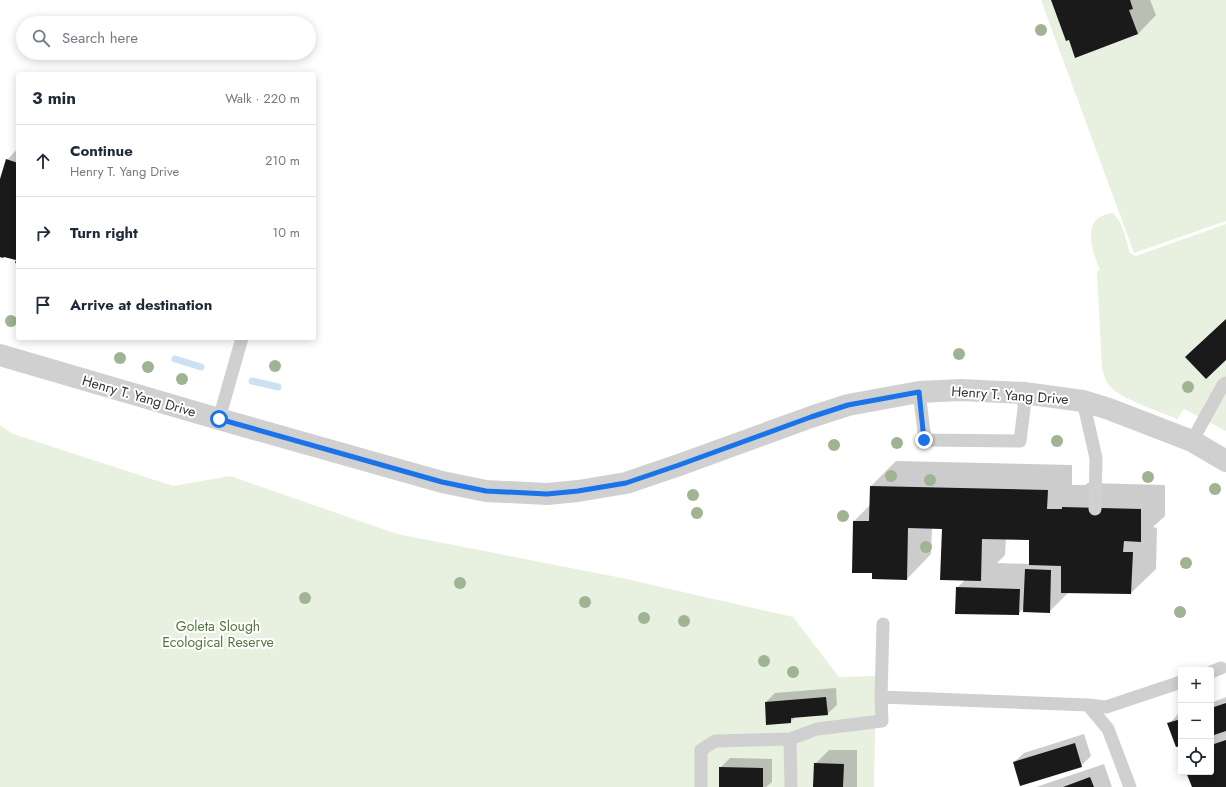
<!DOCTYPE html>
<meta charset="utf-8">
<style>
body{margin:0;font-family:Jost,sans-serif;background:#f6f6f7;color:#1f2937}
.controls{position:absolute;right:12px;bottom:12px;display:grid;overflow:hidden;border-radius:4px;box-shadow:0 2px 10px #0003}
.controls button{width:36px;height:36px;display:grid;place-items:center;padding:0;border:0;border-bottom:1px solid #e0e1e3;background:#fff;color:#1f2937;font:20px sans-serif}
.stop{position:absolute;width:12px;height:12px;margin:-9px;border:3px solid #1a73e8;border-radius:50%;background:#fff}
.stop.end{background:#1a73e8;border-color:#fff;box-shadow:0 1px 4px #0008}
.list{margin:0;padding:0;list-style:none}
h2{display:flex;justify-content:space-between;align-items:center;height:52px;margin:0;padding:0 16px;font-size:17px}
h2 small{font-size:13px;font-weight:400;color:#747a83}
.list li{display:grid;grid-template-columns:26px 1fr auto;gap:12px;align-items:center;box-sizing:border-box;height:72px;padding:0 16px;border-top:1px solid #e0e1e3}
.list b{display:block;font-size:15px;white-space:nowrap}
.list p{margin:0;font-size:13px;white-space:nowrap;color:#747a83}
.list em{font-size:13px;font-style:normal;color:#747a83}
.icon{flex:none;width:22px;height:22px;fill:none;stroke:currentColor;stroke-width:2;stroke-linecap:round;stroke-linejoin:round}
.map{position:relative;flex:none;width:1226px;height:787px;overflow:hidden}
.search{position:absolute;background:#fff;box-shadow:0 2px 10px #0003;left:16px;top:16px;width:300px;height:44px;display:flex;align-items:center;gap:10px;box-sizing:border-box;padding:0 14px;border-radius:22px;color:#747a83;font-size:15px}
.panel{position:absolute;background:#fff;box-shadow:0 2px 10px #0003;left:16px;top:72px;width:300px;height:268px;border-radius:4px}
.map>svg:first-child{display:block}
.green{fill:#e8f0e0}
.shadow{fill:#0003;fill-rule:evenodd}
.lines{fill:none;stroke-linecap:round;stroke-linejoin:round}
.stream{stroke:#cce1f1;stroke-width:7}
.building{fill:#1a1a1a}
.service{stroke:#d0d0d0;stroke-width:13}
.tertiary{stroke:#d0d0d0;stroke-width:22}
.tree{fill:#a0b393}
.route{stroke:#1a73e8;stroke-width:5}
.labels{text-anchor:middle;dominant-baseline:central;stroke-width:4;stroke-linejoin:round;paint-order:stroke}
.street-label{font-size:14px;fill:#333;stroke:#fff}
.park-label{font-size:14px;fill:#53743a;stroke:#fff}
</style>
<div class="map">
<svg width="1226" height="787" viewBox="0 0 1226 787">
<rect width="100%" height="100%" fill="#fff"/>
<!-- green -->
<path class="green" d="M1041 0H1226V221L1134 253Z
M1112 213C1124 222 1126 240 1130 253L1136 256 1226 224V431L1184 409 1177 419C1159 411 1119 399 1108 384 1105 380 1104 374 1102 369L1097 272 1100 270C1094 256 1083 227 1100 217 1103 215 1108 214 1112 213Z
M0 425 13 434 173 486 230 476 397 534 622 578 793 617 839 677 876 676 874 787H0Z"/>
<!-- shadow -->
<path class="shadow" d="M1052 0H1150L1156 15 1138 34 1069 39Z
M18 148V263L17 259 0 256V182L7 160Z
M896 461 1072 465V485H1085L1088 483 1165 485V516L1153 527 1157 528 1156 569 1131 593 1069 592 1049 612 1024 608 1018 614 957 588 965 580 943 528H932L931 554 907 579 874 572 854 521 871 504V486ZM1006 538 1030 539V564L997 563 1005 555Z
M836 688 837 705 827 714 796 717 790 722 766 702 775 693Z
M1226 697V787H1193L1187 772H1211V703Z
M1181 713V745L1169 724 1178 714Z
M1084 734 1091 756 1081 766 1014 762 1024 753Z
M829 750H857V787H814L815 764Z
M730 758 772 759V782L766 787H720V768Z
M1104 764 1112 787H1036Z"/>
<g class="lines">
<!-- stream -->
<path class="stream" d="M175 359 201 367
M252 381 278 387"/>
</g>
<!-- building -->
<path class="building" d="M1051 0H1130L1133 9 1129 10 1138 34 1075 58 1069 40 1066 41Z
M6 159 18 163V264L15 263 16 260 4 257 3 258 0 257V179Z
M1226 319V360L1206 379 1185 357Z
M870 486 1048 490 1047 509H1062V507L1141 509V542L1124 541 1123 552H1133L1131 594 1061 593V566L1029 565V540L982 539 981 581 940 580 942 529 908 528 907 580 872 579V573H852L853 521H869Z
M1025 569 1051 570 1050 613 1023 612Z
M956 587 1020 589 1019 615 955 614Z
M826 697 828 715 791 718V723L766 725 765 702Z
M1226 703V731L1211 736V708Z
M1181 719V746L1176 747 1167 723Z
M1226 740V787H1192L1186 772H1211V745Z
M1075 743 1082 767 1020 786 1013 762Z
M814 763 844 764 843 787H813Z
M719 767 763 768V787H719Z
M1090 777 1094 787H1063Z"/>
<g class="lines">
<!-- service -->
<path class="service" d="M919 392 925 440 1020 441 1024 409V393
M1083 401 1096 458 1095 509
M219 419 242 338
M1192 441 1223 385 1226 383
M883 624 881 697 1088 705 1106 707 1181 682
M1211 672 1221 668
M1088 705 1108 729 1130 787
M790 739 791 787
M701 787V750L715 741 790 739 817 729 882 721 881 697"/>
<!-- tertiary -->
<path class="tertiary" d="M0 355 219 419 442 482 486 491 547 494 578 491 626 483 679 465 811 417 848 405 919 392 961 390 1024 393 1083 401 1109 409 1192 441 1226 461"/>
</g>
<!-- trees -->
<g class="tree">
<circle cx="1041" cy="30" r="6"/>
<circle cx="11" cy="321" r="6"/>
<circle cx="959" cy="354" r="6"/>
<circle cx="120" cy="358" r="6"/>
<circle cx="275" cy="366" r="6"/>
<circle cx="148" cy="367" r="6"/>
<circle cx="182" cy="379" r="6"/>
<circle cx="1188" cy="387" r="6"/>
<circle cx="1057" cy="441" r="6"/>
<circle cx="897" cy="443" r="6"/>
<circle cx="834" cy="445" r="6"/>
<circle cx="891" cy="476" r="6"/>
<circle cx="1148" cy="477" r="6"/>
<circle cx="930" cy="480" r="6"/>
<circle cx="1215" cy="489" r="6"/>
<circle cx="693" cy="495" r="6"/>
<circle cx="697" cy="513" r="6"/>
<circle cx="843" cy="516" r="6"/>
<circle cx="926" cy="547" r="6"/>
<circle cx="1186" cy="563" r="6"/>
<circle cx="460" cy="583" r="6"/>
<circle cx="305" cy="598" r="6"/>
<circle cx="585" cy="602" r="6"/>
<circle cx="1180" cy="612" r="6"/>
<circle cx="644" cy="618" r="6"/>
<circle cx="684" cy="621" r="6"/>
<circle cx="764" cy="661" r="6"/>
<circle cx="793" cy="672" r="6"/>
</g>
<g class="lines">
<!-- route -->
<path class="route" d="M219 419 442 482 486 491 547 494 578 491 626 483 679 465 811 417 848 405 919 392 924 440"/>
</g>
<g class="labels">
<!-- street labels -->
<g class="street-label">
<text transform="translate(1010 395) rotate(4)">Henry T. Yang Drive</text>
<text transform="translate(139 396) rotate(16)">Henry T. Yang Drive</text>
</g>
<!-- park labels -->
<g class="park-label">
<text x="218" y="626">Goleta Slough<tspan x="218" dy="16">Ecological Reserve</tspan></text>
</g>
</g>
</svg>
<div class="controls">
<button>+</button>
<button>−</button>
<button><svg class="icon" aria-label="locate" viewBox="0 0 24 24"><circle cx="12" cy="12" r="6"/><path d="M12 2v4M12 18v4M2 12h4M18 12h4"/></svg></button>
</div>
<div class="stop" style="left:219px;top:419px"></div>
<div class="stop end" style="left:924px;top:440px"></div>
<div class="search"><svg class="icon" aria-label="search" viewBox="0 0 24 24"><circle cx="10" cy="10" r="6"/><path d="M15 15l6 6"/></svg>Search here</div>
<section class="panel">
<h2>3 min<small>Walk · 220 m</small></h2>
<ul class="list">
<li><svg class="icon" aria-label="ahead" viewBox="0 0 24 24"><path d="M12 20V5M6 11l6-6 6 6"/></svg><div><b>Continue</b><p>Henry T. Yang Drive</p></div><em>210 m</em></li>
<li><svg class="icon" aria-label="right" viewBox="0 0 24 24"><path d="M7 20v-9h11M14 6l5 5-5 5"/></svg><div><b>Turn right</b></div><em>10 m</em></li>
<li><svg class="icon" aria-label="arrive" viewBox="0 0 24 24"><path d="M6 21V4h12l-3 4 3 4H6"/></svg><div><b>Arrive at destination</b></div></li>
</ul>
</section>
</div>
